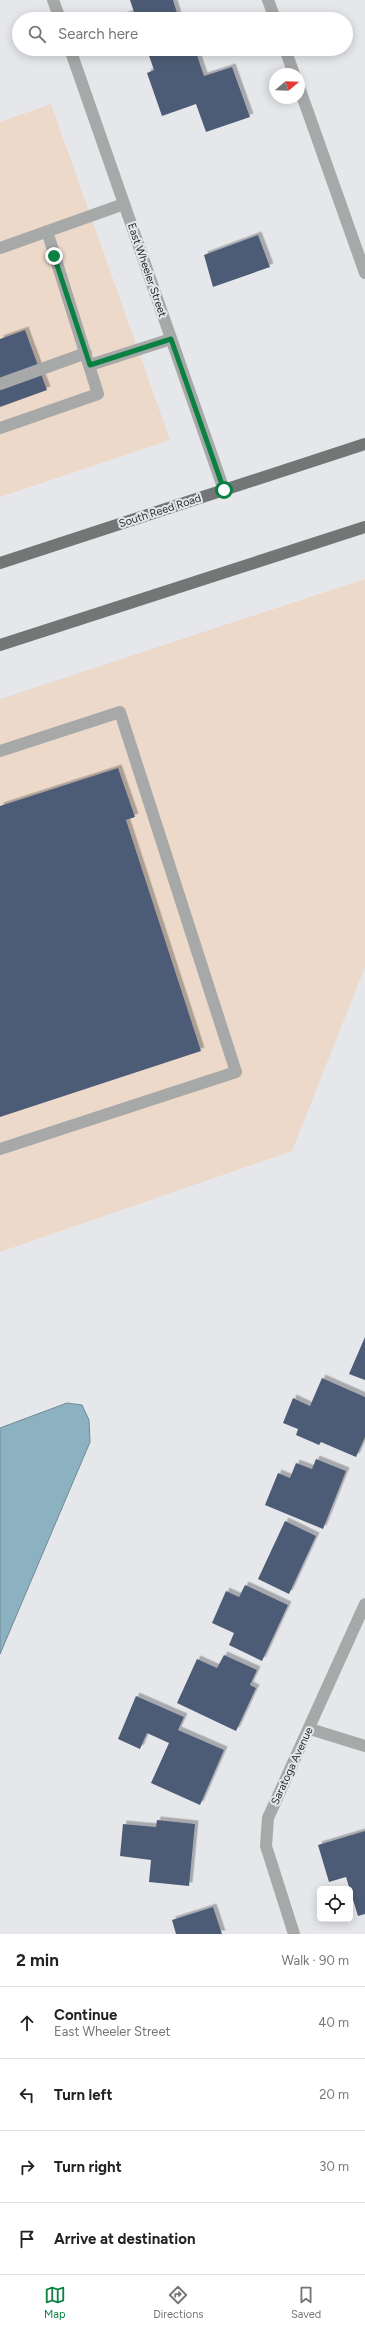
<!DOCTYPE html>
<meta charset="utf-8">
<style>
body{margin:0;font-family:Figtree,sans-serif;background:#f6f6f6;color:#222}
.controls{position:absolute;right:12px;bottom:12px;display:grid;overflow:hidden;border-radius:6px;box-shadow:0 2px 10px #0003}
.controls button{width:36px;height:36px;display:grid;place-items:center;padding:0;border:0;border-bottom:1px solid #e0e0e0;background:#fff;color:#222;font:20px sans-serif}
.compass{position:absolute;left:269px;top:68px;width:36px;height:36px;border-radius:50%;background:#fff;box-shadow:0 2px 10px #0003;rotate:71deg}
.stop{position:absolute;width:12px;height:12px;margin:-9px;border:3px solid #0b8043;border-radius:50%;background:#fff}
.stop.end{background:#0b8043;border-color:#fff;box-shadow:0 1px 4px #0008}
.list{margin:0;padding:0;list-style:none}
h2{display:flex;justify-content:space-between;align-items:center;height:52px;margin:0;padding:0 16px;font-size:17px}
h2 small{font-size:13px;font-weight:400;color:#767676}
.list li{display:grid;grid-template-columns:26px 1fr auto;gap:12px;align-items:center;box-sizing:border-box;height:72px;padding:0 16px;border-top:1px solid #e0e0e0}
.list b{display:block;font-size:15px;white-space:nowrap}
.list p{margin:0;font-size:13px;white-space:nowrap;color:#767676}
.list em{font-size:13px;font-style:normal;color:#767676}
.icon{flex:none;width:22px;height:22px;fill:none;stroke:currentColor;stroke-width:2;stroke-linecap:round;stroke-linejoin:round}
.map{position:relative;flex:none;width:365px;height:1934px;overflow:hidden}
.search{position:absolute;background:#fff;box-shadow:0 2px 10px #0003;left:12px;right:12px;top:12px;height:44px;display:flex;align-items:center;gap:10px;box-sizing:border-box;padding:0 14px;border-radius:22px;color:#767676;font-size:15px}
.sheet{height:340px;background:#fff}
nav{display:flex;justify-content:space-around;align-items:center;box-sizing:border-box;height:56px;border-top:1px solid #e0e0e0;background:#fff;font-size:11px;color:#767676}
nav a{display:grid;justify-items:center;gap:2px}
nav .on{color:#0b8043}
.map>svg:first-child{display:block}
.commercial{fill:#edd9ca}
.water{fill:#8cb2c1;stroke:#6f8a95}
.building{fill:#4e5b76;filter:url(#shadow)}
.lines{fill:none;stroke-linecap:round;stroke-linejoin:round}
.service{stroke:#a7a9a9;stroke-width:12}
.minor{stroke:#a7a9a9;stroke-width:12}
.primary{stroke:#727675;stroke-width:12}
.route{stroke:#0b8043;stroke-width:5}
.labels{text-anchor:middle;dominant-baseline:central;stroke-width:4;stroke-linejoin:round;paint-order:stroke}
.street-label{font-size:11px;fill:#2b2c2d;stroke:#e5e7eb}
</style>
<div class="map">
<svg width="365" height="1934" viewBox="0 0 365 1934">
<defs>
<filter id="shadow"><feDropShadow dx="3.5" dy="-3.5" stdDeviation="0" flood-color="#0004"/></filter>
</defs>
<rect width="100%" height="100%" fill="#e5e7eb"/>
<!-- commercial -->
<path class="commercial" d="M51 104 170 440 0 497V122Z
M365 579V967L292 1151 0 1252V699Z"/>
<!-- water -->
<path class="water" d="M67 1403 82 1405 89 1420 90 1442 0 1654V1428Z"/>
<!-- building -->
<path class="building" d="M130 0H173L179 19H121L120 17 134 12Z
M151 49H195L204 76 232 67 250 117 206 132 196 104 162 116 147 73 154 70 147 50Z
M258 235 270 267 213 287 204 255Z
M25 330 47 390 0 407V339Z
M118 768 135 817 126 820 201 1051 0 1117V806Z
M365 1337V1380L349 1374Z
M322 1378 365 1397V1437L356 1457 321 1442 319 1445 296 1435 298 1429 283 1423 293 1398 310 1406Z
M316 1459 346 1471 323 1529 265 1505 278 1473 290 1478 296 1463 312 1469Z
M285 1521 316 1536 289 1594 258 1579Z
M245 1585 288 1605 262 1661 229 1645 234 1633 212 1623 226 1591 239 1597Z
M224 1655 257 1670 250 1685 256 1688 236 1731 177 1703 197 1659 217 1668Z
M136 1696 184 1717 178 1730 224 1750 200 1805 151 1783 169 1743 147 1733 140 1749 118 1739Z
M157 1820 195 1824 189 1886 149 1882 151 1860 120 1856 123 1824 156 1827Z
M365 1831V1914L358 1916 346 1877 329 1882 318 1845Z
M213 1907 222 1934H176L172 1920Z"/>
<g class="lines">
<!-- service -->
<path class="service" d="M268 0 275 19
M285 49 294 74
M299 87 365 273
M0 248 124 204
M90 365 171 339
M0 384 86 353
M0 428 98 394 47 231
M0 751 120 712 236 1072 0 1149"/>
<!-- minor -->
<path class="minor" d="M53 0 60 19
M70 49 224 490
M310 1729 365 1746
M294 1934 266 1846 268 1818 365 1604"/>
<!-- primary -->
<path class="primary" d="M0 563 365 444
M0 645 365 527"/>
</g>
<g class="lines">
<!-- route -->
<path class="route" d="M54 256 90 365 171 339 224 490"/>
</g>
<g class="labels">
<!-- street labels -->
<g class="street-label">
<text transform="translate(147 270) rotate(71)">East Wheeler Street</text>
<text transform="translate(160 511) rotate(-18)">South Reed Road</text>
<text transform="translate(292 1766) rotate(-65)">Saratoga Avenue</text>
</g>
</g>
</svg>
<div class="controls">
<button><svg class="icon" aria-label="locate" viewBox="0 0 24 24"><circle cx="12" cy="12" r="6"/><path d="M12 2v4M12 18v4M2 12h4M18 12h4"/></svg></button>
</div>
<svg class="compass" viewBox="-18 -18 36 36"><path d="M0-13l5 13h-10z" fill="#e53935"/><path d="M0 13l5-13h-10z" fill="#767676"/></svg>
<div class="stop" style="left:224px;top:490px"></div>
<div class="stop end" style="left:54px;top:256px"></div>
<div class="search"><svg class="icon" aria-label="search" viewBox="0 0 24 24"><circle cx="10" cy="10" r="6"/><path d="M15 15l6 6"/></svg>Search here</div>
</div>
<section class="sheet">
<h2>2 min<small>Walk · 90 m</small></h2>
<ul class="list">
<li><svg class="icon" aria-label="ahead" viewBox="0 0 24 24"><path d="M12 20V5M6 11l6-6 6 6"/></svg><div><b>Continue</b><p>East Wheeler Street</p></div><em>40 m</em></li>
<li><svg class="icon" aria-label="left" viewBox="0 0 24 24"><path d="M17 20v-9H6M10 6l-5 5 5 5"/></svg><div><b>Turn left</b></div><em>20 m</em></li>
<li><svg class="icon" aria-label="right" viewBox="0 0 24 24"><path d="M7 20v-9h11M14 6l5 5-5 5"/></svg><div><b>Turn right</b></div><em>30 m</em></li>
<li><svg class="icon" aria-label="arrive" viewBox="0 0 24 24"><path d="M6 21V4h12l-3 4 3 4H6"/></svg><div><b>Arrive at destination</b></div></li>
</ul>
</section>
<nav>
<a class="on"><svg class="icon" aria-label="map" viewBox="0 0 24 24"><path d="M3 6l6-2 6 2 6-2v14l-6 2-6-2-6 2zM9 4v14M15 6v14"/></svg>Map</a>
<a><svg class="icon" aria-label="directions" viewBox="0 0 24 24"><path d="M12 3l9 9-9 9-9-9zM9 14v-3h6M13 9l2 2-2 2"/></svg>Directions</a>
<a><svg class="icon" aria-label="saved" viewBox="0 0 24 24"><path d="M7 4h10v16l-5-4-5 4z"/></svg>Saved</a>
</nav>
